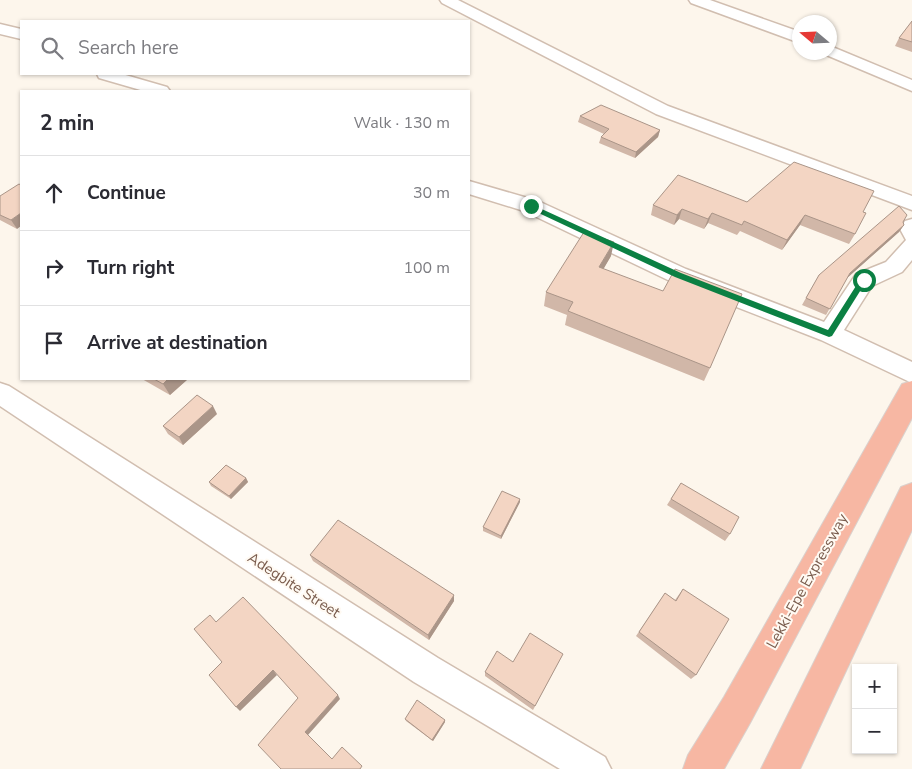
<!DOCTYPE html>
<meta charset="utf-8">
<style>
body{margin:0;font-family:"Nunito Sans",sans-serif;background:#f2f2f3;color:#2b2b33}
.controls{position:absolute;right:15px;bottom:15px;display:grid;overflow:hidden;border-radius:0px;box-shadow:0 1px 4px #0004}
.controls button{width:45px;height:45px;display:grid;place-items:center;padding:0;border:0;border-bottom:1px solid #e1e1e2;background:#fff;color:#2b2b33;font:25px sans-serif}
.compass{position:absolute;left:792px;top:15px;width:45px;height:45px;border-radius:50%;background:#fff;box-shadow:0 1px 4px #0004;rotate:289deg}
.stop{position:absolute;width:15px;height:15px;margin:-11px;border:4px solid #0b8043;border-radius:50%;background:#fff}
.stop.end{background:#0b8043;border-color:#fff;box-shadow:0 1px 5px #0008}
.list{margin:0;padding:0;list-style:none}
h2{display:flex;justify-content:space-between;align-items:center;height:65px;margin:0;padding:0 20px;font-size:21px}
h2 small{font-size:16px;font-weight:400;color:#7c7c81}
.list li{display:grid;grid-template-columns:32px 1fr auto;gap:15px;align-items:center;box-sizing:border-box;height:75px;padding:0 20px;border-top:1px solid #e1e1e2}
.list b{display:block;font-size:19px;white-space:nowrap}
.list em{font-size:16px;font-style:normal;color:#7c7c81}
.icon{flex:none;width:28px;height:28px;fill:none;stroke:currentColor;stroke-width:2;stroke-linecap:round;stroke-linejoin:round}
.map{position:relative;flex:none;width:912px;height:769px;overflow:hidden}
.search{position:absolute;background:#fff;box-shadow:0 1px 4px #0004;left:20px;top:20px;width:450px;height:55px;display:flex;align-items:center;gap:12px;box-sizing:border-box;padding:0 18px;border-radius:0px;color:#7c7c81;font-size:19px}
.panel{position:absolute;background:#fff;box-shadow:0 1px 4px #0004;left:20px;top:90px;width:450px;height:290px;border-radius:0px}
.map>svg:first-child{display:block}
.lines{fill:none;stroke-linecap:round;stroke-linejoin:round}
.street-casing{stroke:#d1beb0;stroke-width:3}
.highway-casing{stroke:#dad1cd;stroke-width:2}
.street{fill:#fff;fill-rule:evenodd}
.highway{fill:#f7b7a3;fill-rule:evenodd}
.wall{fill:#d1b7a8}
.shaded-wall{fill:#aa9588}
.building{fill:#f3d5c3;stroke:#aa9588}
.route{fill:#0b8043}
.labels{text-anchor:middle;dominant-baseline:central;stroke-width:4;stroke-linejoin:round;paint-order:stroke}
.near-street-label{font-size:15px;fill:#7a5c4d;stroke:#fffaf3}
</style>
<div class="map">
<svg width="912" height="769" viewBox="0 0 912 769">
<rect width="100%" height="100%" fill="#fdf6ec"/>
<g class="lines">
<defs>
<path id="street" d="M440 0H458L668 106 912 196V210L656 114 442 3Z
M689 0H710L800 32V43L691 3Z
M0 24 21 29V39L0 34Z
M830 46 912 80V91L824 54 823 52H830Z
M97 74H122L167 87 170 91H144L99 78Z
M469 181 538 201 686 269 824 322 856 274 886 262 906 240 900 229 905 221 912 219V260L902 272 872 286 844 330 912 362V383L821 340 670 281 524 211 469 194Z
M0 383 9 386 438 658 605 757 611 769H560L414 682 0 406Z"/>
<path id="highway" d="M912 381V418L750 723 724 769H683L688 755 724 697 902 384Z
M912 483V530L800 769H761L901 487Z"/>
</defs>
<!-- street casing -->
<use href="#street" class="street-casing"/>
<!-- highway casing -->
<use href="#highway" class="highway-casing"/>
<!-- street -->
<use href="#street" class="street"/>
<!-- highway -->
<use href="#highway" class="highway"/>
</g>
<!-- wall -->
<path class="wall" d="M912 21V52L895 46 899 38Z
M580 116 660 130 658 137 635 158 599 143 601 137 604 134 578 122Z
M0 196 17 229 0 220Z
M747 202 863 212 855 234 849 244 800 225 782 250 740 231 737 235 708 223 704 229 679 219 674 225 651 215 653 205Z
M903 222 904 225 899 232 847 278 826 315 802 305 819 275Z
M611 256 603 269 710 368 704 381 565 325 567 315 544 306 546 292Z
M142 379H188L170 395Z
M217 414 183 445 168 434 163 426Z
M246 478 248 482 231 499 211 486 209 482Z
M681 483 730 534 725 541 667 505Z
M520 502 501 539 483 531V527Z
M310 555 454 601 429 640 313 561Z
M683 589 696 675 691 679 636 636 665 593 675 600Z
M563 654 533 710 485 676V672L513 662Z
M405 719 445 720V722L433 741 406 721Z"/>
<!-- shaded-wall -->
<path class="shaded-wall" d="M660 130 658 137 635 158 636 152Z
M682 209 679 219 674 225 677 215Z
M21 213V226L17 229 11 220Z
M712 213 708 223 704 229 708 219Z
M805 215 800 225 782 250 787 240Z
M904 225 899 232 846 279 850 273Z
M614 242 611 256 596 282 599 267Z
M168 379H188L170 395 163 384Z
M213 406 217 414 183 445 179 437Z
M246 478 248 482 231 499 229 496Z
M520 499V502L501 539V536Z
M454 595V601L429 640 428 635Z
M273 670 277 675 240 711 236 707Z
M338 695 340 699 308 735 305 732Z
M445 720V722L433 741 432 740Z"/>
<!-- building -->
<path class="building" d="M912 21V42L899 38Z
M601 105 660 130 636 152 601 137 609 129 580 116Z
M794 162 874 191 863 212 866 213 855 234 805 215 787 240 744 221 742 225 712 213 708 219 682 209 677 215 653 205 678 175 747 202Z
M19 184 21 185V213L11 220 0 215V196Z
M899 206 907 215 903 222 904 225 850 273 830 309 806 298 819 275Z
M584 232 614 242 599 267 663 291 675 269 742 294 710 368 568 311 573 302 546 292Z
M154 379H168L163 384Z
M197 395 213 406 179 437 163 426Z
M226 465 246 478 229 496 209 482Z
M681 483 739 517 730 534 671 499Z
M502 491 520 499 501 536 483 527Z
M338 520 454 595 428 635 310 555Z
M683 589 729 619 696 675 639 632 665 593 676 601Z
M243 597 338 695 305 732 332 759 342 747 362 766 360 769H281L258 745 298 698 273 670 236 707 209 675 222 662 194 629 210 615 216 622Z
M530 633 563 654 535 706 485 672 497 651 513 662Z
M417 700 445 720 432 740 405 719Z"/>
<!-- route -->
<path class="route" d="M528 205H533L681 273 828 330 861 278 867 280 832 336 829 337 675 277 528 208Z"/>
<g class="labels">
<!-- near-street labels -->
<g class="near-street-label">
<text transform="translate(807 581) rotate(-61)">Lekki-Epe Expressway</text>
<text transform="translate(294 585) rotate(33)">Adegbite Street</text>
</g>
</g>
</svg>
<div class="controls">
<button>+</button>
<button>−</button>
</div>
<svg class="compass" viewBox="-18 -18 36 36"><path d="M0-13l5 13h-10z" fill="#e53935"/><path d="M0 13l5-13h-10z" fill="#7c7c81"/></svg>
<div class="stop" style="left:864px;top:280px"></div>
<div class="stop end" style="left:531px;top:206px"></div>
<div class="search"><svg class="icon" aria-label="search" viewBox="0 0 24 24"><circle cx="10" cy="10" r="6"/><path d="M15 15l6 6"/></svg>Search here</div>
<section class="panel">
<h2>2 min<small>Walk · 130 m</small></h2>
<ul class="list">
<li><svg class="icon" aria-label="ahead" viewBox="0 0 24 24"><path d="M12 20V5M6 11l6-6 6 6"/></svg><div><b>Continue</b></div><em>30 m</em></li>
<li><svg class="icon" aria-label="right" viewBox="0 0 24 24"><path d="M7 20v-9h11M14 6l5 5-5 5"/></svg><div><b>Turn right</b></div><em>100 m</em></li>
<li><svg class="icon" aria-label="arrive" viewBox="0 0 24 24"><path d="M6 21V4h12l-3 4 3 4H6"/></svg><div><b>Arrive at destination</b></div></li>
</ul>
</section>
</div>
